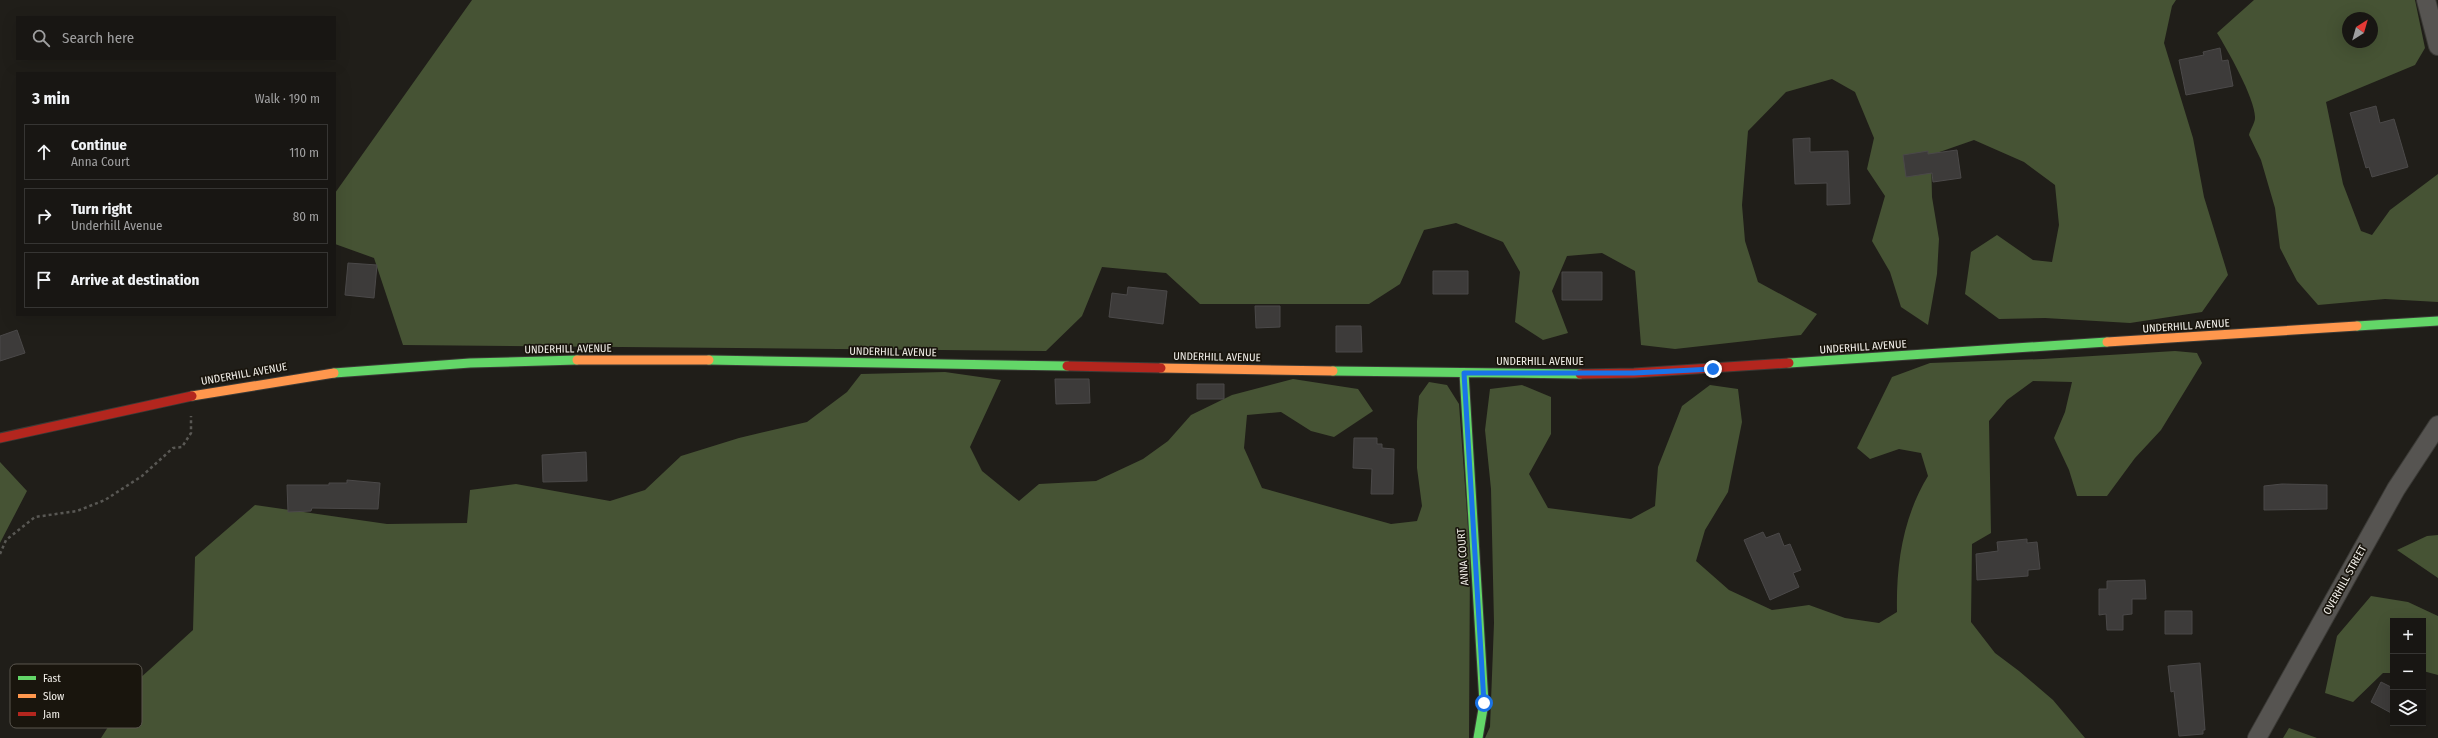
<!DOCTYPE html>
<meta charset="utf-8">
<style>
body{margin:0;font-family:"Fira Sans Condensed",sans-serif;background:#211f1c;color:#f1f3f6}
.controls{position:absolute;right:12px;bottom:12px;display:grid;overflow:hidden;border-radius:0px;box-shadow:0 4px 16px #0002}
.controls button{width:36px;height:36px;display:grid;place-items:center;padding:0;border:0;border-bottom:1px solid #363533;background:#181613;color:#f1f3f6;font:20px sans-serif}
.compass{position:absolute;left:2342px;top:12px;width:36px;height:36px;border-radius:50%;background:#181613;box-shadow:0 4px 16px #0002;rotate:37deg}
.stop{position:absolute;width:12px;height:12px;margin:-9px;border:3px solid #1a73e8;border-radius:50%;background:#fff}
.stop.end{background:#1a73e8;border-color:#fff;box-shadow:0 1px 4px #0008}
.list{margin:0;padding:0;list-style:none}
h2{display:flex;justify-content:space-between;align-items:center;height:52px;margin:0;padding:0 16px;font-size:17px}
h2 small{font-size:13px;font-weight:400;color:#9f9fa0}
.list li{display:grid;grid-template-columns:26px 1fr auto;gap:12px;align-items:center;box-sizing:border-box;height:56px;margin:0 8px 8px;padding:0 8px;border:1px solid #363533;border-radius:0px}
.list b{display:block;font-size:15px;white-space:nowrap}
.list p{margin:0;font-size:13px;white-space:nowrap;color:#9f9fa0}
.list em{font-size:13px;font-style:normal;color:#9f9fa0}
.icon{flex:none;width:22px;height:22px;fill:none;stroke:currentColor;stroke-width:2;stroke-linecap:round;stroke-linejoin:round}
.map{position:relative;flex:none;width:2438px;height:738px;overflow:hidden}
.search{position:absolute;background:#181613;box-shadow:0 4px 16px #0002;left:16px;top:16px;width:320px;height:44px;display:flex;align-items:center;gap:10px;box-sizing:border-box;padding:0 14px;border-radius:0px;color:#9f9fa0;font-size:15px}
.panel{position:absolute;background:#181613;box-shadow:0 4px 16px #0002;left:16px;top:72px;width:320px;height:244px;border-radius:0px}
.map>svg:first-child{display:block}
.forest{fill:#465334;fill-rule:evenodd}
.building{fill:#3d3b3a;stroke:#4b4949}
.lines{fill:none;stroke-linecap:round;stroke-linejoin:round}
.street-casing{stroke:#3b3a36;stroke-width:20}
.fast-casing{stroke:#3b3a36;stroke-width:11}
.slow-casing{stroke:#3b3a36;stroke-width:11}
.jam-casing{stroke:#3b3a36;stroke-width:11}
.path{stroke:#595854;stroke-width:2.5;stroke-dasharray:3 3;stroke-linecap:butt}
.street{stroke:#565451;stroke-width:18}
.fast{stroke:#63d668;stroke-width:9}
.slow{stroke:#ff974d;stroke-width:9}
.jam{stroke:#b3261e;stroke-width:9}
.route{stroke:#1a73e8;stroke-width:5}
.labels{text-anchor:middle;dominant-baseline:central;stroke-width:3.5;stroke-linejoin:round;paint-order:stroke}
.street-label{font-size:11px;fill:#f1eee8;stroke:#19150d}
.key{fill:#19150d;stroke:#5a564f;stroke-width:1}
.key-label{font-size:11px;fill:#f1eee8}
</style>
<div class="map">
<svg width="2438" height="738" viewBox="0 0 2438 738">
<rect width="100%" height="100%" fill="#201e19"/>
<!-- forest -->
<path class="forest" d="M472 0H2176L2172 6 2164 43 2193 138 2204 197 2228 275 2202 312 2130 323 2045 318 1999 319 1965 294 1971 252 1997 235 2033 260 2052 262 2059 225 2055 185 2024 162 1974 140 1931 155 1932 197 1939 239 1937 274 1928 325 1901 307 1890 272 1872 241 1885 196 1867 169 1874 138 1855 92 1832 79 1786 92 1748 131 1742 205 1745 241 1758 282 1817 314 1801 335 1675 349 1641 345 1635 271 1602 253 1567 256 1552 291 1568 333 1543 340 1515 322 1520 272 1503 242 1456 223 1424 230 1400 284 1369 304H1200L1166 273 1102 267 1082 316 1046 351 403 345 374 258 335 244V193Z
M2254 0H2415L2425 48 2415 65 2326 102 2343 184 2361 231 2372 235 2390 210 2438 174V302L2385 299 2318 305 2297 281 2280 248 2275 208 2261 160 2249 135C2250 130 2255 123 2255 118 2256 100 2227 49 2217 33ZM2348 18H2372V42H2348Z
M2175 351 2197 353 2202 363 2161 430 2135 458 2107 496H2077L2069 470 2054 438 2065 412 2072 382 2033 381 2007 400 1989 421 1991 533 1972 544 1971 622 1995 653 2019 671 2053 700 2085 738H1485L1490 727 1494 623 1491 489 1485 430 1490 389 1522 385 1551 397V434L1529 474 1548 508 1631 519 1655 506 1658 467 1682 406 1710 385 1738 389 1742 422 1728 492 1705 530 1696 561 1729 590 1772 610 1809 605 1845 618 1879 623 1897 612C1896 564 1903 517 1928 476L1921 453 1899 449 1870 459 1857 448 1892 377 1930 363 2043 359Z
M945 372 1001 380 970 447 982 471 1019 501 1039 484 1096 481 1143 459 1168 441 1191 415 1232 395 1293 379 1358 389 1373 411 1334 437 1311 431 1281 412 1247 415 1244 448 1262 488 1391 524 1417 521 1422 506 1417 468V421L1419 396 1429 382 1447 385 1459 404 1470 554 1469 738H101L138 680 193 630 195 557 255 505 387 524 467 523 470 490 516 484 610 501 645 490 681 456 739 438 807 422 847 392 861 374Z
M0 462 27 491 0 543Z
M2438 535V578L2397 550 2427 536Z
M2371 596 2408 602 2438 616V675L2423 671V621H2393V673H2383L2353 702 2325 693 2337 636Z
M2289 728 2317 738H2283Z"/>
<!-- building -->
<path class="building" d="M2220 48 2222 61 2228 60 2233 86 2186 95 2179 60 2204 55 2203 52Z
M2376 106 2380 123 2394 119 2408 167 2372 177 2369 167 2366 168 2350 113Z
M1810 138V152L1848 151 1850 204 1827 205V183L1795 184 1793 139Z
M1957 150 1961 178 1933 182 1932 173 1906 177 1903 155 1928 151V154Z
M348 263 377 265 374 298 345 295Z
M1433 271H1468V294H1433Z
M1562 272H1602V300H1562Z
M1128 287 1167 291 1163 324 1109 317 1112 293 1127 295Z
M1255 306H1280V327L1256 328Z
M1336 326H1361L1362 352H1336Z
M17 330 25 353 0 361V336Z
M1055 379H1089L1090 403 1056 404Z
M1197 384H1224V399H1197Z
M1354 438H1377V444H1382V448L1394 449 1393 494H1371L1372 469 1353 468Z
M586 452 587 481 543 482 542 455Z
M347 480 380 483 378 509 312 508 311 511 288 512 287 485H329V483H347Z
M2282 484 2327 485V509L2264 510V486Z
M1763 532 1766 538 1779 533 1784 546 1790 544 1801 570 1793 573 1799 587 1770 600 1744 540Z
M2027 539V543L2037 542 2040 569 2028 570V576L1977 580 1976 554 1998 551 1997 542Z
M2145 580 2146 599H2132V614L2123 615V630H2107L2106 614 2099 615V589H2107V581Z
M2165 611H2192V634H2165Z
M2200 663 2205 730H2203V734L2179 736 2174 691 2171 692 2168 666Z
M2381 682 2393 688V714L2371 702Z"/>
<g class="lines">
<defs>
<path id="street" d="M2426 0 2438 46
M2257 738 2396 489 2438 425"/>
<path id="fast" d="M2357 326 2438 321
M709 360 1067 366
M1789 363 2107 342
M1333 371 1580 374
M334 373 470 363 577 360
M1464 373 1484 703 1478 738"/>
<path id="slow" d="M2107 342 2357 326
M577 360H709
M1161 368 1333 371
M192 396 334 373"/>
<path id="jam" d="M1067 366 1161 368
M1580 374 1634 373 1789 363
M0 438 192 396"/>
</defs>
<!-- street casing -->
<use href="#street" class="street-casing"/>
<!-- fast casing -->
<use href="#fast" class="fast-casing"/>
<!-- slow casing -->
<use href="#slow" class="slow-casing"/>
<!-- jam casing -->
<use href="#jam" class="jam-casing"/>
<!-- path -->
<path class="path" d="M0 554 6 540 35 517 77 511 105 500 142 476 173 448 182 447 191 433V416"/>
<!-- street -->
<use href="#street" class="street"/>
<!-- fast -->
<use href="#fast" class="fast"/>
<!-- slow -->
<use href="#slow" class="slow"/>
<!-- jam -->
<use href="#jam" class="jam"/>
</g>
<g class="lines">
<!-- route -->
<path class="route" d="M1484 703 1464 373H1634L1713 369"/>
</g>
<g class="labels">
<!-- street labels -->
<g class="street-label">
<text transform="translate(2186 326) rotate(-4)">UNDERHILL AVENUE</text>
<text transform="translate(1863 347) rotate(-4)">UNDERHILL AVENUE</text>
<text transform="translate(568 349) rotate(-1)">UNDERHILL AVENUE</text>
<text transform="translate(893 352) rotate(1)">UNDERHILL AVENUE</text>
<text transform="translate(1217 357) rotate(1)">UNDERHILL AVENUE</text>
<text x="1540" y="361">UNDERHILL AVENUE</text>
<text transform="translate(244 374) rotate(-10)">UNDERHILL AVENUE</text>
<text transform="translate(1463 557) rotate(-94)">ANNA COURT</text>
<text transform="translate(2345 580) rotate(-61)">OVERHILL STREET</text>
</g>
</g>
<!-- legend -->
<rect x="10" y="664" width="132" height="64" rx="6" class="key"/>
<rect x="18" y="676" width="18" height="4" fill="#63d668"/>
<rect x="18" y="694" width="18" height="4" fill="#ff974d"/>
<rect x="18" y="712" width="18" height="4" fill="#b3261e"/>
<g class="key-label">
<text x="43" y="682">Fast</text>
<text x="43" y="700">Slow</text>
<text x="43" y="718">Jam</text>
</g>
</svg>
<div class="controls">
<button>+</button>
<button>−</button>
<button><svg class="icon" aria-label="layers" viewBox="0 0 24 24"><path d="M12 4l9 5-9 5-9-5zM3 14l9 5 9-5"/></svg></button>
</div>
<svg class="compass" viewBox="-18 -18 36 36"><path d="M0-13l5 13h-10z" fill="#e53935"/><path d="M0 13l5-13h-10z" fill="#9f9fa0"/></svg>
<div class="stop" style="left:1484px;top:703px"></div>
<div class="stop end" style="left:1713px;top:369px"></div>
<div class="search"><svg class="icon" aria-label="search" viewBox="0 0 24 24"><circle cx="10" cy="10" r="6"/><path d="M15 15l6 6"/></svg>Search here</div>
<section class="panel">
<h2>3 min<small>Walk · 190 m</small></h2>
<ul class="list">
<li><svg class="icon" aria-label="ahead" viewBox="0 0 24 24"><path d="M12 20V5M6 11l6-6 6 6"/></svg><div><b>Continue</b><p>Anna Court</p></div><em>110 m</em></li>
<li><svg class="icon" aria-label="right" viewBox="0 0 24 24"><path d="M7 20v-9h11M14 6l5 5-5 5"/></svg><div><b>Turn right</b><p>Underhill Avenue</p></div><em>80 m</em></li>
<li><svg class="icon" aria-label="arrive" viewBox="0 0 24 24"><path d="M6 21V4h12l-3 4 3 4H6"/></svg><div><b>Arrive at destination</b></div></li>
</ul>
</section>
</div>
